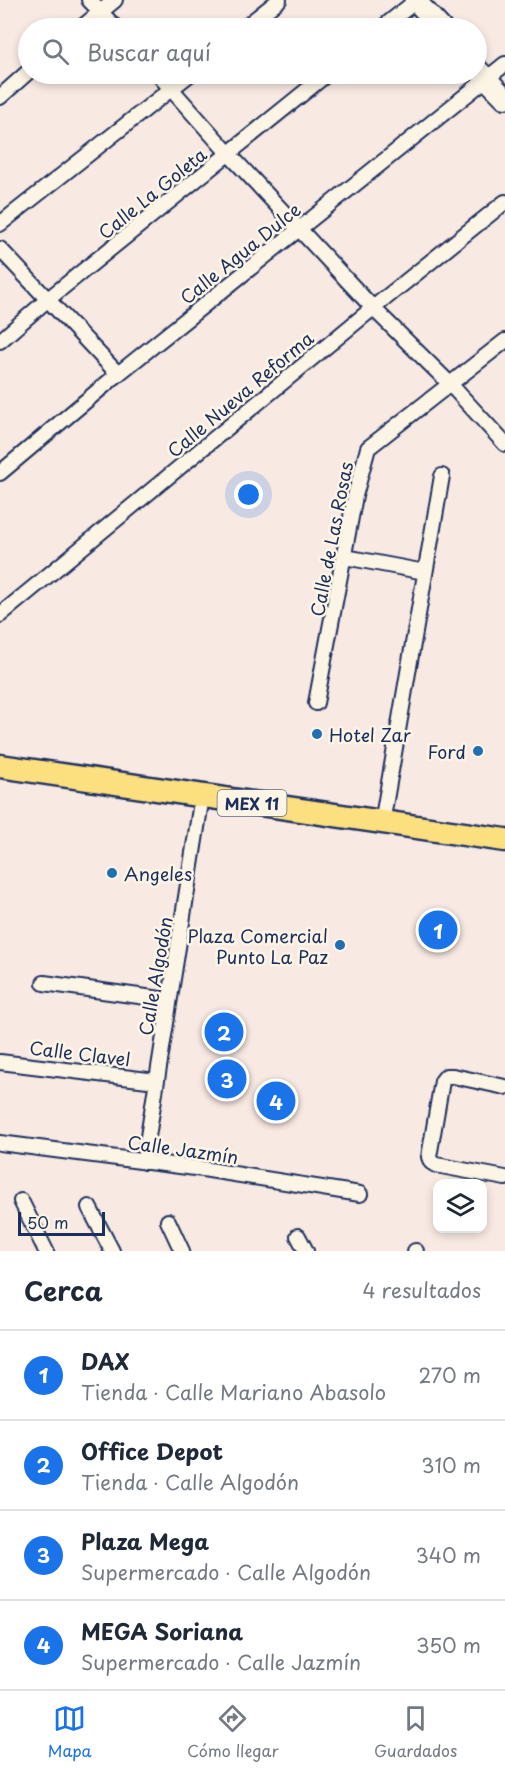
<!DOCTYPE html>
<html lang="es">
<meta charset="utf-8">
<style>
body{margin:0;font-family:"Playpen Sans",sans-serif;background:#f2f2f3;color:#1f2937}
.controls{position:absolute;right:18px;bottom:18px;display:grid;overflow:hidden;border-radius:12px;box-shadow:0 3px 9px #0003}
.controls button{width:54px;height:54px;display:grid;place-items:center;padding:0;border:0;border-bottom:2px solid #e0e1e3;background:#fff;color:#1f2937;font:30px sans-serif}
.scale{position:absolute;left:18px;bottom:15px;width:87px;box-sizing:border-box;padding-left:6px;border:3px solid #1b2f5e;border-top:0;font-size:16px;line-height:21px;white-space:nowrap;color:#1b2f5e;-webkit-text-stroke:4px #fcf5e5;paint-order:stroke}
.you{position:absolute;left:249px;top:495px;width:21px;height:21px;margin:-15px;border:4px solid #fff;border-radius:50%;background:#1a73e8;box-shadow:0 0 0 9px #1a73e833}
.badge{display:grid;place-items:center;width:39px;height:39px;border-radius:50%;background:#1a73e8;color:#fff;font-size:20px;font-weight:700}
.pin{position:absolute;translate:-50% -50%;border:3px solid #fff;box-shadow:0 2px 6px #0006}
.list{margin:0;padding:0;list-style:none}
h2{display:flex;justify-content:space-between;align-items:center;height:78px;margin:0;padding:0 24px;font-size:26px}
h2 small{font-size:20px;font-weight:400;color:#747a83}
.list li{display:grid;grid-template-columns:39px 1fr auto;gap:18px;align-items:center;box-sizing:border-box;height:90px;padding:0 24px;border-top:2px solid #e0e1e3}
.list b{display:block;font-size:22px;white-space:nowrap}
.list p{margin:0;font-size:20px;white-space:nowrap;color:#747a83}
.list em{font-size:20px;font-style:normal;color:#747a83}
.icon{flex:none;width:33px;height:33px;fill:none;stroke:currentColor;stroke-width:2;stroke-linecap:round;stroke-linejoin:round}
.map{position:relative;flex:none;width:505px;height:1251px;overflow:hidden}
.search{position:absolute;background:#fff;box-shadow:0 3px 9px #0003;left:18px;right:18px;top:18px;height:66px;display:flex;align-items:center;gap:15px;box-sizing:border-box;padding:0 21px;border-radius:33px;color:#747a83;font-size:22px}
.sheet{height:438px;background:#fff}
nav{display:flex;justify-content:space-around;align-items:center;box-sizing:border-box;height:84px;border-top:2px solid #e0e1e3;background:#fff;font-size:16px;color:#747a83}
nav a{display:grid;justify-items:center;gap:3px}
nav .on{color:#1a73e8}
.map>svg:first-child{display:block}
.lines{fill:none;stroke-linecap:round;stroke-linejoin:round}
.street-casing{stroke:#1b2f5e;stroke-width:18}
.secondary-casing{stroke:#1b2f5e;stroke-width:24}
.primary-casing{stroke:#1b2f5e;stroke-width:27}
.street{stroke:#fcf5e5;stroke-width:14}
.secondary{stroke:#fcf5e5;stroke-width:20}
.primary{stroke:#fce080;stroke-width:22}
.poi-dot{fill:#1f6fb2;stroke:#fcf5e5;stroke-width:2}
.labels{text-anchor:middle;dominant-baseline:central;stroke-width:5;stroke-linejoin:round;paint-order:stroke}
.shield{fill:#fcf5e5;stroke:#5e6a86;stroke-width:1.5}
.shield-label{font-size:16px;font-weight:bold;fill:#1b2f5e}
.street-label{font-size:18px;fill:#1b2f5e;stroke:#fcf5e5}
.poi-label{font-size:18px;fill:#1b2f5e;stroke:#fcf5e5;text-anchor:start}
</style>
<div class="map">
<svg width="505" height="1251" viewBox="0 0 505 1251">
<rect width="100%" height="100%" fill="#f9e9e3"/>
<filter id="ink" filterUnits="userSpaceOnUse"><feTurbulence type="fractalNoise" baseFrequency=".0167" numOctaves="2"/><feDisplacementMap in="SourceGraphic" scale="12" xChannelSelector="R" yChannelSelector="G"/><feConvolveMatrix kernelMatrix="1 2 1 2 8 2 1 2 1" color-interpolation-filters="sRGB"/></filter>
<g filter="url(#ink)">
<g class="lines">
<defs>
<path id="street" d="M89 0 116 28
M81 28 115 0
M244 28 279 0
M382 28 417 0
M158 74 229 154 373 308 450 384 505 444
M0 97 28 72
M0 224 190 74
M0 249 118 374
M0 341 47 300 327 74
M0 473 118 374 505 64
M345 557 425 572
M0 615 373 308 505 202
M316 703 355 496 368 448 505 341
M382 823 442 476
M44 983 168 1000
M0 1062 156 1081
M505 1087 453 1076H446L442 1081 429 1157 431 1162 436 1165 505 1178
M0 1143 203 1169 360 1194
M144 1162 202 796
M21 1201 46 1251
M89 1207 112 1251
M168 1221 182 1251
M298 1236 306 1251
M415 1251H416"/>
<path id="secondary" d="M415 0 441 28
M476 68 505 98"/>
<path id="primary" d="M0 766 505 840"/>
</defs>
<!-- street casing -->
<use href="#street" class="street-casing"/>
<!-- secondary casing -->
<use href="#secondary" class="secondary-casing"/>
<!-- primary casing -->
<use href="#primary" class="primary-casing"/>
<!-- street -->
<use href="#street" class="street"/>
<!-- secondary -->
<use href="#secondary" class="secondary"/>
<!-- primary -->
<use href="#primary" class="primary"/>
</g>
</g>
<!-- markers -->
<g class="poi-dot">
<circle cx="317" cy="734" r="6"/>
<circle cx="478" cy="751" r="6"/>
<circle cx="112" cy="873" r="6"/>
<circle cx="340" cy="945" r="6"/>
</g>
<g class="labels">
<!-- shield labels -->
<rect class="shield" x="217.5" y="790" width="69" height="26" rx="4.5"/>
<g class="shield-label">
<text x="252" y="803">MEX 11</text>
</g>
<!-- street labels -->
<g class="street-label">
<text transform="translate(152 193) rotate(-39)">Calle La Goleta</text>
<text transform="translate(240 253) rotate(-39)">Calle Agua Dulce</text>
<text transform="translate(240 394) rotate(-40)">Calle Nueva Reforma</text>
<text transform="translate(331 539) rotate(-79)">Calle de Las Rosas</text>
<text transform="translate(155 976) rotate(-80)">Calle Algodón</text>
<text transform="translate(80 1053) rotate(7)">Calle Clavel</text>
<text transform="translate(183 1149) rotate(8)">Calle Jazmín</text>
</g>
<!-- poi labels -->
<g class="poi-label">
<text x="329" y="734">Hotel Zar</text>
<text x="466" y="751" text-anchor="end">Ford</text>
<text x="124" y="873">Angeles</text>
<text x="328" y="935" text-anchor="end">Plaza Comercial<tspan x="328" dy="21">Punto La Paz</tspan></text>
</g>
</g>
</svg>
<div class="controls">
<button><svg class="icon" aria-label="layers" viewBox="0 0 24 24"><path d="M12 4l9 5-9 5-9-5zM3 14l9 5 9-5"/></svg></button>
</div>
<div class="scale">50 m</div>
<div class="you"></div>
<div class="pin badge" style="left:438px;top:930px">1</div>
<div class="pin badge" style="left:224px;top:1032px">2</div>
<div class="pin badge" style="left:227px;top:1079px">3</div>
<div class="pin badge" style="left:276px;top:1101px">4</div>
<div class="search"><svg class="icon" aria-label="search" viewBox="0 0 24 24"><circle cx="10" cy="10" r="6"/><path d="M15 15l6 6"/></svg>Buscar aquí</div>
</div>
<section class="sheet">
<h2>Cerca<small>4 resultados</small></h2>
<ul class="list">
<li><span class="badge">1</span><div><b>DAX</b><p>Tienda · Calle Mariano Abasolo</p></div><em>270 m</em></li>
<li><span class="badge">2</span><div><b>Office Depot</b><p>Tienda · Calle Algodón</p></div><em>310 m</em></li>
<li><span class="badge">3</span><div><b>Plaza Mega</b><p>Supermercado · Calle Algodón</p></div><em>340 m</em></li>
<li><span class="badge">4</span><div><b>MEGA Soriana</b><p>Supermercado · Calle Jazmín</p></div><em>350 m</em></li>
</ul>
</section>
<nav>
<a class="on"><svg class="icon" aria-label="map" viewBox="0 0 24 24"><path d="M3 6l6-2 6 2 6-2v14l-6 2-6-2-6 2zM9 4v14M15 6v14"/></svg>Mapa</a>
<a><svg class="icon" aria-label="directions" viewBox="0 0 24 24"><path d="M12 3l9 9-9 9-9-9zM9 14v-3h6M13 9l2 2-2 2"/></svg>Cómo llegar</a>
<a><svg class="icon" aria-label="saved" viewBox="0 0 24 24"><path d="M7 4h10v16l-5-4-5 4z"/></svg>Guardados</a>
</nav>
